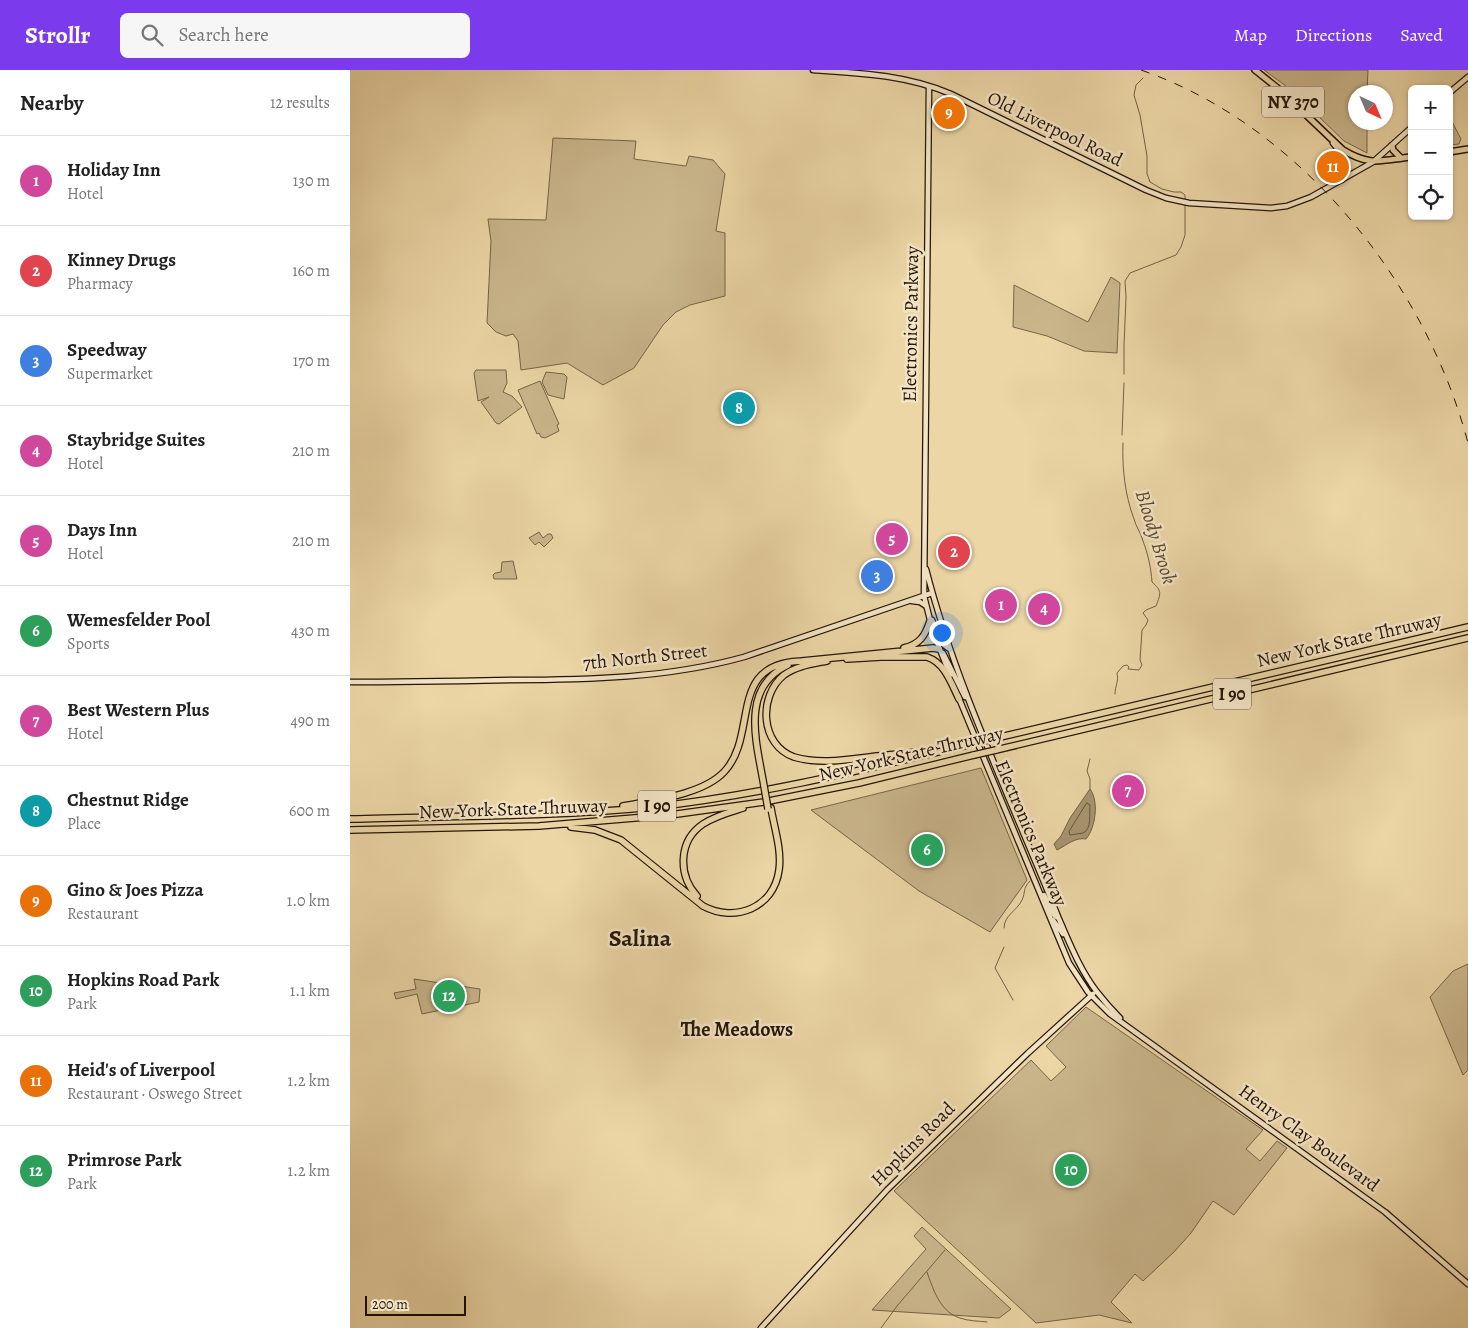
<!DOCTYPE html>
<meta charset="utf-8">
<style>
body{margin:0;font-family:Alegreya,serif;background:#f6f6f6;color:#222}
.controls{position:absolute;right:15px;top:15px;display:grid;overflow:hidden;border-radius:8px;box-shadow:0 1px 4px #0004}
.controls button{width:45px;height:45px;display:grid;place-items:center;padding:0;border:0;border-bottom:1px solid #e0e0e0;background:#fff;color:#222;font:25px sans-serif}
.compass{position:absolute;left:998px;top:15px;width:45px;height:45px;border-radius:50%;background:#fff;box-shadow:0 1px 4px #0004;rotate:136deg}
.scale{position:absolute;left:15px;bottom:12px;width:101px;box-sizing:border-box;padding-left:5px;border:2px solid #231406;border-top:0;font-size:14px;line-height:18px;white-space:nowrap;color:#231406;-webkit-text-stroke:4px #f3e4c5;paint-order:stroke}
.you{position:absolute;left:591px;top:562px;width:18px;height:18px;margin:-12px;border:4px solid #fff;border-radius:50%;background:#1a73e8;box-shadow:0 0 0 8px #1a73e833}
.badge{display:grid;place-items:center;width:32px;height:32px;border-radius:50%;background:#7c3aed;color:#fff;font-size:16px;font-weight:700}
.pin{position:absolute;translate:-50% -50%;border:2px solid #fff;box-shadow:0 1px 5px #0006}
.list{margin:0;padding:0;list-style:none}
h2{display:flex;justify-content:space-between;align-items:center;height:65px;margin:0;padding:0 20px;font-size:21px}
h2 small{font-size:16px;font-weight:400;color:#767676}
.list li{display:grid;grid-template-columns:32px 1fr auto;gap:15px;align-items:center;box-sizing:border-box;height:90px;padding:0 20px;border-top:1px solid #e0e0e0}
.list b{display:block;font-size:19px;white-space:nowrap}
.list p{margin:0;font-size:16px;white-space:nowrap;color:#767676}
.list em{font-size:16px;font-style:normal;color:#767676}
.icon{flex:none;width:28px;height:28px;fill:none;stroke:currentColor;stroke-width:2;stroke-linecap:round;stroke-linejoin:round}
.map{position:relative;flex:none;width:1118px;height:1258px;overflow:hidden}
header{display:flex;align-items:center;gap:30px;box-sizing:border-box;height:70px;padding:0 25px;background:#7c3aed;color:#fff}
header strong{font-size:24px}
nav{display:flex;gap:28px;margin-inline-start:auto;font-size:18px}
.search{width:350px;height:45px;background:#f6f6f6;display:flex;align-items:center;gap:12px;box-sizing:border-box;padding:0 18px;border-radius:8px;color:#767676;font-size:19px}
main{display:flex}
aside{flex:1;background:#fff}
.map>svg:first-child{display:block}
.green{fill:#cab58b;stroke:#766448}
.water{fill:#a89470;stroke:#736146}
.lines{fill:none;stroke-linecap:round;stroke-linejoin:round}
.shore{stroke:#66543b;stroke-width:1}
.stream{stroke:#736146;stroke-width:1}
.secondary-casing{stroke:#231406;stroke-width:7}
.primary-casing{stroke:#231406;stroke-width:8}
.highway-casing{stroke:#231406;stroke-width:8}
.secondary{stroke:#f3e4c5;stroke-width:4.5}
.primary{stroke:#ecd6a6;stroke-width:5}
.highway{stroke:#ecd6a6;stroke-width:5.5}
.rail{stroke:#231406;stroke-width:1;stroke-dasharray:9 9;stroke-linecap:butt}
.highway-bridge-casing{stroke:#231406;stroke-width:8;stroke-linecap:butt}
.highway-bridge{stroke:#ecd6a6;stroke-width:5.5}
.labels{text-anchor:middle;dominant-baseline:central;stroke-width:5;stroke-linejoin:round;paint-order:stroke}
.shield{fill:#f3e4c5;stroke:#61523f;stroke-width:1}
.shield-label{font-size:18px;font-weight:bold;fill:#231406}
.street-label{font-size:19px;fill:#231406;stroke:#f3e4c5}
.water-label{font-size:20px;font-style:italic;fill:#584730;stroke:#f3e4c5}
.neighbourhood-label{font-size:20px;font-weight:bold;fill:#231406;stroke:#f3e4c5}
.district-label{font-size:24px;font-weight:bold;fill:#231406;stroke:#f3e4c5}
</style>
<header>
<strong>Strollr</strong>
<div class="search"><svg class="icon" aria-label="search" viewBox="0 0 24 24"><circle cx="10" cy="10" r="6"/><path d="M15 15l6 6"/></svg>Search here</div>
<nav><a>Map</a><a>Directions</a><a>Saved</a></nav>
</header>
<main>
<aside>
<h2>Nearby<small>12 results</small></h2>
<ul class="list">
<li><span class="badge" style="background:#d1479c">1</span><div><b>Holiday Inn</b><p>Hotel</p></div><em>130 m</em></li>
<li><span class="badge" style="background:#e0444e">2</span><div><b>Kinney Drugs</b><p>Pharmacy</p></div><em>160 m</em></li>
<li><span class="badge" style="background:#3f7fe0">3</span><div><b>Speedway</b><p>Supermarket</p></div><em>170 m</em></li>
<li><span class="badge" style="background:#d1479c">4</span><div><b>Staybridge Suites</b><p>Hotel</p></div><em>210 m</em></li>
<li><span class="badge" style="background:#d1479c">5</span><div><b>Days Inn</b><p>Hotel</p></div><em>210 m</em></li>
<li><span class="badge" style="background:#2e9e5b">6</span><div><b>Wemesfelder Pool</b><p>Sports</p></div><em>430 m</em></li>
<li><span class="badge" style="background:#d1479c">7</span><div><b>Best Western Plus</b><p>Hotel</p></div><em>490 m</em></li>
<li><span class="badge" style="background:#0f9aa8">8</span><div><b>Chestnut Ridge</b><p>Place</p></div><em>600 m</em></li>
<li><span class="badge" style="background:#e8710a">9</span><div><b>Gino &amp; Joes Pizza</b><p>Restaurant</p></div><em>1.0 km</em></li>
<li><span class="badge" style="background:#2e9e5b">10</span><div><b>Hopkins Road Park</b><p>Park</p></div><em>1.1 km</em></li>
<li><span class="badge" style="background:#e8710a">11</span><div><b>Heid's of Liverpool</b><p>Restaurant · Oswego Street</p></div><em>1.2 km</em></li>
<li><span class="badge" style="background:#2e9e5b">12</span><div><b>Primrose Park</b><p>Park</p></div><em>1.2 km</em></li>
</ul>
</aside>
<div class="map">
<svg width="1118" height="1258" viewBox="0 0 1118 1258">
<rect width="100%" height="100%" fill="#ecd6a6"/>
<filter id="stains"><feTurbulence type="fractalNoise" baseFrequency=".004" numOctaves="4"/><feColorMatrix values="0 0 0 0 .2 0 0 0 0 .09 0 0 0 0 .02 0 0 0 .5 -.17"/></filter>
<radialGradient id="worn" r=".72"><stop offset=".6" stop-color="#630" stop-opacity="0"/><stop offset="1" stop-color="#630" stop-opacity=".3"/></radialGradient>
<!-- green -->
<path class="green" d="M914 0H1018L1017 22H1006V52L1017 53V83L994 71 940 19Z
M1099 46 1111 69 1109 74 1099 75Z
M203 68 286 71 284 89 336 96 339 86 363 90 375 104 366 161 375 163V226L340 235 326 242 313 255 284 298 253 315 217 293 171 300 168 271 163 264 156 266 146 262 137 253 141 171 138 149 196 150Z
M761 207 770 213 767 283 734 281 697 266 663 257 664 215 738 252Z
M126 300H156L157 313 153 322 162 326 172 337 149 354 146 353 131 332 139 327 128 331 124 303Z
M196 302 214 304 217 307 214 329 198 325 192 312Z
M190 311 209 354 207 355 209 361 195 368 191 367 189 363 187 364 168 320Z
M189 462 193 468 198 464H201L203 468 194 477 189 472 185 475 179 468Z
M163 491 167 509H144L143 505 145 503 151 502 152 492Z
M631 698 677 810 640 862 569 821 461 740Z
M1118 894V1000L1113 1005 1080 927 1103 901Z
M64 909 130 919 129 932 72 944 67 924 46 929 44 923 66 919Z
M736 937 913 1060 896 1079 910 1091 927 1071 937 1078 884 1145 863 1131 841 1163 824 1182 793 1211 785 1204 761 1232 782 1253 749 1245 686 1253 544 1121 681 990 701 1011 716 997 696 976Z
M572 1157 661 1239 649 1248 522 1240 576 1179 564 1166Z"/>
<!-- water -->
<path class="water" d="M740 719C749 731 746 757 736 769 725 767 717 775 707 780L704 774 711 766 720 748Z"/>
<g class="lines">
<!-- shore -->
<path class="shore" d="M737 733 740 735C739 742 742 760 733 763 729 764 724 764 720 765L719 762Z"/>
<!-- stream -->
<path class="stream" d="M774 304V276L776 227 775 211 780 203 826 185 831 177 835 165V125L831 122H824L812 119 800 112 799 109 797 104V86L790 45 784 25 786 15 793 8
M772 365 774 313
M765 624C765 616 769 611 767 603L773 596 777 595 779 597 778 599 789 600 792 595 790 590 792 560 796 555 798 550 793 543 796 540 806 536C811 523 812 521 802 512 801 498 798 484 793 471 791 463 786 457 784 449 775 425 772 399 773 373
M740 719V709L737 701 740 689
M654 858C654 845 667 841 672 830 676 822 672 819 680 811
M654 877 645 898 663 930
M577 1202C583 1219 590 1242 610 1248 618 1251 629 1251 637 1252
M531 1258 547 1236 595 1180"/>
<defs>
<path id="secondary" d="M463 0C511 3 557 5 601 24L796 120 816 128 839 133 921 138 937 136 961 127 1023 92 1062 57
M579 16 574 526 583 562 600 605
M1099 23 1118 7
M983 73C994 87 998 92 992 110
M576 499C607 620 663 733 709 849 720 874 730 900 747 922 754 931 762 940 770 948
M562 531 570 532 576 536
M582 550 594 575 598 578
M593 583 615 627
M0 612C53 612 107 611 160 610 238 610 318 608 394 587L582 523
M608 626 719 893 738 922 760 944 1035 1142 1118 1214
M694 825 704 845 708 848
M703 850 713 864
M411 1258 537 1120 678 983 743 924"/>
<path id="primary" d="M905 0 930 20 993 80C1021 97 1031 90 1062 87
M1042 76 1043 80 1051 88
M1099 82 1118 79"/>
<path id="highway" d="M554 578C570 574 575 566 580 551
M531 587H577C595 593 601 613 609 629
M497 589 531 587
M452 591 583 578 589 579
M477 591C462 594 446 596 434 605 408 626 410 675 444 687 471 695 500 689 527 686 546 684 565 683 584 680
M642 669 1118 557
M646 680 1118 568
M414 716C407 674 389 618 438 595
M273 736C303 730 352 725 374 702 410 664 375 591 455 591
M0 749C100 746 203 747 303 737 411 725 516 699 622 674
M221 757 245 760 271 770 353 836C385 853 424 838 429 800 432 780 424 757 421 738
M0 760 189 756 320 745 414 732 509 713 624 685
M347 826C328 805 328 771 353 754 365 746 380 742 393 738"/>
</defs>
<!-- secondary casing -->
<use href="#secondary" class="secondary-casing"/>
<!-- primary casing -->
<use href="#primary" class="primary-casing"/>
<!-- highway casing -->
<use href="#highway" class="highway-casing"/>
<!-- secondary -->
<use href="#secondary" class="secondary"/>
<!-- primary -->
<use href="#primary" class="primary"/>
<!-- highway -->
<use href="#highway" class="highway"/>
<!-- rail -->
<path class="rail" d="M791 0C950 55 1076 213 1118 373"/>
<defs>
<path id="highway-bridge" d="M622 674 642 669
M624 685 646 680
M414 716 418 739"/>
</defs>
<!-- highway-bridge casing -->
<use href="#highway-bridge" class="highway-bridge-casing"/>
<!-- highway-bridge -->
<use href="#highway-bridge" class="highway-bridge"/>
</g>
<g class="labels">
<!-- shield labels -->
<g class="shield">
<rect x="912" y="16.5" width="62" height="31" rx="4"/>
<rect x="863" y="608.5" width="38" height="31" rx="4"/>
<rect x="288" y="720.5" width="38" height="31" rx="4"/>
</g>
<g class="shield-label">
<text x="943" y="32">NY 370</text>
<text x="882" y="624">I 90</text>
<text x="307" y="736">I 90</text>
</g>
<!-- street labels -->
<g class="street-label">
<text transform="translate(705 59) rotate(26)">Old Liverpool Road</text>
<text transform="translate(561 254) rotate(-89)">Electronics Parkway</text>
<text transform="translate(999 570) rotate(-13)">New York State Thruway</text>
<text transform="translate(295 587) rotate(-6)">7th North Street</text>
<text transform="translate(561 684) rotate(-13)">New York State Thruway</text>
<text transform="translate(163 739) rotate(-2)">New York State Thruway</text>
<text transform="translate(681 763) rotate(67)">Electronics Parkway</text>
<text transform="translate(959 1068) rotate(36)">Henry Clay Boulevard</text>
<text transform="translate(563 1074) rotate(-45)">Hopkins Road</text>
</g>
<!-- water labels -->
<g class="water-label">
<text transform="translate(806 467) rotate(73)">Bloody Brook</text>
</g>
<!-- neighbourhood labels -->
<g class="neighbourhood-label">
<text x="387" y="959">The Meadows</text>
</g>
<!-- district labels -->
<g class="district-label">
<text x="290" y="868">Salina</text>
</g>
</g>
<rect width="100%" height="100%" filter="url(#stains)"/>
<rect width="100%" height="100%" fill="url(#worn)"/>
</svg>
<div class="controls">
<button>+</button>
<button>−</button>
<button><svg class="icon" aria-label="locate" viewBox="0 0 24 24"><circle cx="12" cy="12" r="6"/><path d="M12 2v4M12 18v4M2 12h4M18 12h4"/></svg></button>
</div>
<svg class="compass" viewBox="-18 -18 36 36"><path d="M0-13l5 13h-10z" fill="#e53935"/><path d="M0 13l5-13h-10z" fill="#767676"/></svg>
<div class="scale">200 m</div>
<div class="you"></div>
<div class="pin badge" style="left:651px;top:535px;background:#d1479c">1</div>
<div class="pin badge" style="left:604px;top:482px;background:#e0444e">2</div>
<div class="pin badge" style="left:527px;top:506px;background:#3f7fe0">3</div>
<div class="pin badge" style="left:694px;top:539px;background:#d1479c">4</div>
<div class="pin badge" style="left:542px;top:469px;background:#d1479c">5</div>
<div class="pin badge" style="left:577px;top:780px;background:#2e9e5b">6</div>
<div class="pin badge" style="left:778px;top:721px;background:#d1479c">7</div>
<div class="pin badge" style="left:389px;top:338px;background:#0f9aa8">8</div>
<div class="pin badge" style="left:599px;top:43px;background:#e8710a">9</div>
<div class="pin badge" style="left:721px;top:1100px;background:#2e9e5b">10</div>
<div class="pin badge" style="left:983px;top:97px;background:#e8710a">11</div>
<div class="pin badge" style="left:99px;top:926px;background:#2e9e5b">12</div>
</div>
</main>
